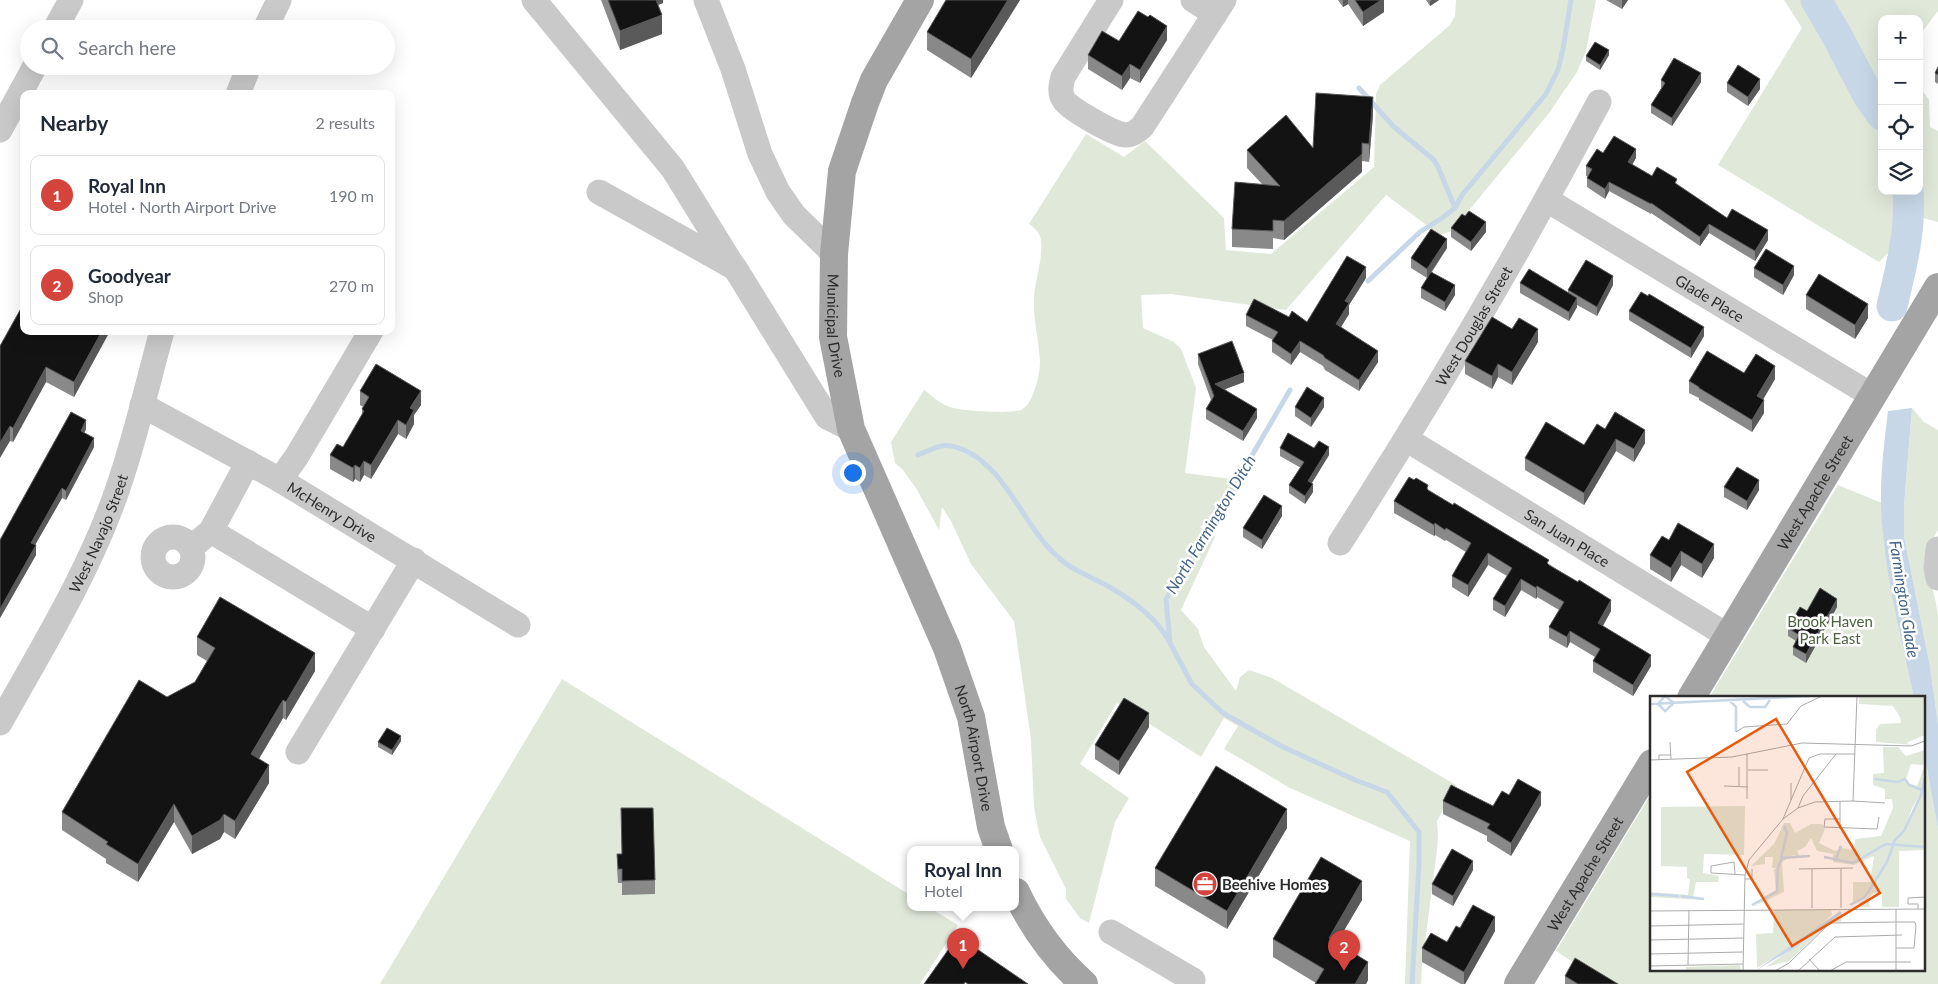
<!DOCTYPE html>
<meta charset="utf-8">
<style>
body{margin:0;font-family:Lato,sans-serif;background:#f6f6f7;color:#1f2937}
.controls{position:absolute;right:15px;top:15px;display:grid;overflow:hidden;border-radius:10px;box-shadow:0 5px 20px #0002}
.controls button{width:45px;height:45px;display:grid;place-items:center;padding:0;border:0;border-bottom:1px solid #e0e1e3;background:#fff;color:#1f2937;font:25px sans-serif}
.you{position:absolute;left:852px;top:472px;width:18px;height:18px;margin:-12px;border:4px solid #fff;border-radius:50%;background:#1a73e8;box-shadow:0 0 0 8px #1a73e833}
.badge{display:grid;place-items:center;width:32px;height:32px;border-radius:50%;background:#d4443c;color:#fff;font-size:16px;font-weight:700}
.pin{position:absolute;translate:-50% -41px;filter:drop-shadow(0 1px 2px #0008)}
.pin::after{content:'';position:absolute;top:26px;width:18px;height:15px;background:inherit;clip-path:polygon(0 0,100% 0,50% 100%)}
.popup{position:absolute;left:907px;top:846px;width:112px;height:65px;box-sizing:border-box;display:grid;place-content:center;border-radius:10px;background:#fff;filter:drop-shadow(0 1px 4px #0005);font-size:16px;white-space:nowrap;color:#747a83}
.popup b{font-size:19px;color:#1f2937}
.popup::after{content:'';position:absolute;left:50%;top:100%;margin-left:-10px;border:10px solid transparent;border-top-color:#fff}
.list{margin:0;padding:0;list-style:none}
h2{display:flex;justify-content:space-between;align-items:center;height:65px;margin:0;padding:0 20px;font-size:21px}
h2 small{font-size:16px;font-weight:400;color:#747a83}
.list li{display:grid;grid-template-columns:32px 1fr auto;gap:15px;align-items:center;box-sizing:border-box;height:80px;margin:0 10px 10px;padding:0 10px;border:1px solid #e0e1e3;border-radius:10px}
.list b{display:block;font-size:19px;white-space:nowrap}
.list p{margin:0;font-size:16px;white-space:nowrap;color:#747a83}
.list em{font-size:16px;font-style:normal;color:#747a83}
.icon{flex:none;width:28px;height:28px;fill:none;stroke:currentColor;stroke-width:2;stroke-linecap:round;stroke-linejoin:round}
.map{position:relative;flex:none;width:1938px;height:984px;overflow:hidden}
.search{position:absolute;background:#fff;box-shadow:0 5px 20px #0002;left:20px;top:20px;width:375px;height:55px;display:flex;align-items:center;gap:12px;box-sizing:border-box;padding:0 18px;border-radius:28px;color:#747a83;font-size:19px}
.panel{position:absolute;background:#fff;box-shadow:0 5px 20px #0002;left:20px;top:90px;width:375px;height:245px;border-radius:10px}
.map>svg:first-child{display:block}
.green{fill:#e0e8da}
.water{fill:#c7d7e7}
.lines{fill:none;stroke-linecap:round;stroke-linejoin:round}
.stream{stroke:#c7d7e7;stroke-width:5}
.river{stroke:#c7d7e7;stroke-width:31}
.minor{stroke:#c9c9c9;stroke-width:25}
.major{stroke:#a4a4a4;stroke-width:28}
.wall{fill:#898989}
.shaded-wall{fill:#5a5a5a}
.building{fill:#131313;stroke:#5a5a5a}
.labels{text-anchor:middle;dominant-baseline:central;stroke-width:5;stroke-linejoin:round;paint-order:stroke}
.street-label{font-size:15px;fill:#2c2c2c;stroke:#fff}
.park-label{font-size:15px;fill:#4a623e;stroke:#fff}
.poi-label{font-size:15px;font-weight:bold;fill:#2c2c2c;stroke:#fff;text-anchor:start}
.water-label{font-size:16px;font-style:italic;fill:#426385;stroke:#fff}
.inset-river{fill:none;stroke:#c7d7e7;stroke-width:2.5}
.inset-road{fill:none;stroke:#ababab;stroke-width:1}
.view{fill:#e8590c;fill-opacity:0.15;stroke:#e8590c;stroke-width:2.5}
.inset-edge{fill:none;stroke:#2c2c2c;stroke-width:2.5}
</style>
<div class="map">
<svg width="1938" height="984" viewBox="0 0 1938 984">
<rect width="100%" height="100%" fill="#fff"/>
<!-- green -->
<path class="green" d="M1456 0H1596L1586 51 1577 72 1549 113 1452 231 1440 235 1386 195 1286 310 1171 294 1141 295 1143 328 1174 342 1181 349 1196 388 1185 473 1247 481 1200 527 1215 537 1181 610 1198 629 1204 647 1236 691 1240 677 1249 670 1272 678 1456 785 1437 821 1438 835 1437 850 1422 966 1421 984H1405L1410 841 1290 788 1224 749 1238 726 1224 718 1201 757 1117 703 1080 764 1129 798 1115 822 1089 923 1080 918 1066 899V889L1040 837 1034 808 1031 740 1014 621 971 564 951 521 942 507 939 530 916 488 903 470 895 463 891 442 924 390C932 396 941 404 950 407 959 411 1012 414 1021 410 1033 405 1040 375 1040 362 1039 341 1033 320 1034 298 1035 279 1043 260 1041 241 1040 233 1036 229 1029 224L1086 134 1124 157 1145 141 1224 218 1226 250 1271 254 1374 167 1376 94 1380 85 1450 25 1455 16Z
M1784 0H1812L1826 25 1854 90 1882 128V191H1895L1896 212 1893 248 1879 262 1718 165 1802 28Z
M1820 0H1938V11L1919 36V19H1882V106L1876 100 1853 54Z
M1919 86 1929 100 1930 127 1938 131V222L1923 218 1913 228 1912 216 1916 191H1919Z
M1912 408 1924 422 1938 430V530C1917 564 1935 583 1938 616 1938 651 1938 688 1938 724L1930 666 1904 536V506Z
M1838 485 1882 503C1883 569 1902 633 1914 698H1709Z
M562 679 910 895V908H930L958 925 920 984H380Z
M1924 752 1938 829V984H1607L1556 951 1652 792V970H1924Z"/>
<!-- water -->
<path class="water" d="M1912 408 1904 506V536L1930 666 1938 724V829L1924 752V698H1914C1903 643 1888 589 1883 533 1878 493 1883 451 1888 411Z"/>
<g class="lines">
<!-- stream -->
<path class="stream" d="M1359 88 1393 126 1434 160 1439 169 1455 208
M1368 281 1420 232 1442 218 1455 208 1462 195 1546 94 1558 70 1563 49 1571 0
M1290 390 1204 538 1166 599 1170 643 1192 684 1223 713 1281 746 1355 780 1387 792 1419 832V863L1412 984
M918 455C937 447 943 441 964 450 1007 469 1023 526 1058 557 1070 569 1089 576 1104 584 1128 597 1155 616 1169 641"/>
<!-- river -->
<path class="river" d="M1816 0 1836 34 1869 97 1882 115
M1892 306C1901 268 1911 231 1908 191"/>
<!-- minor -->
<g class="minor">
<path d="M534 0 673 169 733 266"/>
<path d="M706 0 733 69 760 154 778 192 794 215 834 254"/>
<path d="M1111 0 1063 77C1061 85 1059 93 1064 100 1069 109 1114 134 1125 135 1132 135 1136 132 1142 127L1224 0"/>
<path d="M1193 0 1215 14"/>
<path d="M55 29 71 0"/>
<path d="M265 29 279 0"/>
<path d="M238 94 249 66"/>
<path d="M0 130 35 66"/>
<path d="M599 192 735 268 827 417 851 429"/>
<path id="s1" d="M1547 200 1873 396"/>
<path id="s2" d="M142 405 280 480 518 625"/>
<path id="s3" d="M1406 439 1728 636"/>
<path d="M280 480 297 456 371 331"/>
<path d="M211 531 373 629"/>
<circle cx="173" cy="557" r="20"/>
<path d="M198 542 211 531 248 462"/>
<path id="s4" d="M1340 543C1432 400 1519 253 1599 102"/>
<path d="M1938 549 1936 568 1938 578"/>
<path id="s5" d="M0 723C43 646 91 569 119 485 136 435 148 382 162 331"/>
<path d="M298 752 414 560"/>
<path d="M1111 932 1193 980 1191 984"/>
</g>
<!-- major -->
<g class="major">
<path id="s6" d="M920 0 874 80 865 103 842 171 834 254 833 337 851 429 947 648 971 717 991 827 999 850"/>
<path id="s7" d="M1691 698 1938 287"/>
<path d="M1016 892C1032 926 1056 959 1084 984"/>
<path id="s8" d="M1518 984 1652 763"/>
</g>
</g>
<!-- wall -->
<path class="wall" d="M601 0H663V3L658 5 662 34 620 50Z
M1020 0 971 78 927 50V32Z
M1338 0H1384V12L1363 26 1348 4 1343 7Z
M1426 0H1439L1430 6Z
M1606 0H1628L1622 9Z
M1167 40 1140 83 1130 78 1122 90 1088 69V55L1119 41Z
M1609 55 1600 70 1586 61V56Z
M1938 67V84L1935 82V73Z
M1661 80 1701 82 1672 126 1651 113V105L1661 89Z
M1727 83 1760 89 1748 106 1727 92Z
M1373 115 1369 162 1362 161V172L1284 240 1273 238V249L1232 247V229L1262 184 1247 168V150L1313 148Z
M1603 153 1636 158 1632 165 1652 176 1677 185 1727 218 1768 240 1755 261 1709 233 1700 246 1651 213V214L1609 191 1605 199 1587 187V178L1588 176H1586V166Z
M1465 216 1486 232 1471 251 1451 237V228Z
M1447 248 1432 272 1455 295 1445 311 1421 298V288L1427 278 1411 268V258Z
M1754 268 1794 275 1783 295 1754 277Z
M1366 278 1349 305V314L1341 327 1378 362 1359 391 1325 370 1323 366 1300 352 1291 365 1272 352V341L1273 340 1246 326V315L1289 317 1307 322Z
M1520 283 1568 292V290L1613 285 1597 316 1577 305V307L1569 321 1520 293Z
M1806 295 1868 318 1855 339 1806 309Z
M1629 311 1704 336 1691 358 1629 320Z
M1512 329 1538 342 1512 385 1498 377 1492 389 1465 374V361Z
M110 331 74 397 46 382 13 442 10 441 0 346Z
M1198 354 1244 382 1225 389 1257 418 1243 441 1206 419V409L1211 400 1198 364Z
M1744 373 1775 379 1763 400 1764 413 1752 432 1699 400V398L1689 393V381Z
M360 391 421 405 414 415V424L406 439 398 434 371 479 364 475 360 482 355 479 353 482 330 469V455L343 447 362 416V409L363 407 360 405Z
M1295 407H1324L1311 427 1295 416Z
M86 429 84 433 94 447 66 500 62 498 35 545 36 555 0 618V540Z
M1605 429 1645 443 1634 462 1616 451 1584 505 1525 470V458L1584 445Z
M1280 448H1314L1329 455 1312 483 1313 492 1305 504 1289 493V485L1301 468 1280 456Z
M1724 487 1759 490 1747 510 1724 497Z
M1428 491 1549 564 1611 611 1603 626 1651 666 1633 696 1593 672V661L1595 657 1570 642 1567 648 1549 638V627L1559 610 1537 597 1536 599 1521 590 1505 617 1493 610V599L1507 576 1488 565 1468 597 1452 587V576L1466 552 1446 540 1445 541 1435 535 1434 536 1394 513V501Z
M1282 516 1262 549 1243 537V528Z
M1669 540 1714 558 1702 578 1681 565 1671 582 1650 569V555Z
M1837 607 1806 663 1793 655V647L1796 641 1788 636V628L1807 611Z
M197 637 315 671 286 720 283 718 259 759 269 783 235 839 224 832 220 839 192 854 174 822 138 882 106 863V859L62 830V812L167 697 195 682 207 661 197 655Z
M1149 727 1119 775 1095 759V745Z
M401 741 392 755 378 747V742Z
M1509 795 1541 805 1511 856 1487 841V836L1443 814V801L1493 806Z
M1287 828 1227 929 1155 886V868Z
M617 868 655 880V894L622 895V883H618Z
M1473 870 1453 906 1432 894V884Z
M1362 900 1337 942 1368 980 1366 984H1315L1316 983 1273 957V939Z
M1460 928 1495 931 1465 984H1461L1422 962V948L1447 942Z
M1565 976 1618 984H1565Z"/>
<!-- shaded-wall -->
<path class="shaded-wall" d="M652 0H663V3L652 7Z
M1008 0H1020L971 78V59Z
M1343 0H1348V4L1343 7Z
M1377 0H1384V12L1363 26V12Z
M1432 0H1439L1430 6V1Z
M1622 0H1628L1622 9Z
M662 15V34L620 50V31Z
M1167 26V40L1140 83V70Z
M1609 50V55L1600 70V65Z
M1130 64V78L1122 90V76Z
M1701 73V82L1672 126V118Z
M1760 79V89L1748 106V97Z
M1373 97V115L1369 162V144Z
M1362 143V172L1284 240V221Z
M1636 149V158L1628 171V162Z
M1609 182V191L1605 199V189Z
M1486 222V232L1471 251V242Z
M1709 224V233L1700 246V237Z
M1768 230V240L1755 261V251Z
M1447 239V248L1427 278V269Z
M1794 266V275L1783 295V285Z
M1366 267V278L1349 305V314L1336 335V324L1345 301Z
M1613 276V285L1597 316V307Z
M1455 285V295L1445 311V302Z
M1577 298V307L1569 321V312Z
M1868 304V318L1855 339V325Z
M1704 327V336L1691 358V348Z
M1538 329V342L1512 385V372Z
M102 331H110L74 397V382Z
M1300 341V352L1291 365V354Z
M1378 351V362L1359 391V380Z
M1498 364V377L1492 389V376Z
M1775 366V379L1757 409V396Z
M46 367V382L13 442V428Z
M1244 373V382L1215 393V384Z
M421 391V405L414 415V424L406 439V425L410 408Z
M1324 398V407L1311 427V418Z
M1764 400V413L1752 432V420Z
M1257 409V418L1243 441V431Z
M86 420V429L81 440V431Z
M398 420V434L371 479V465Z
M10 426V441L0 458V443Z
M1645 430V443L1634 462V449Z
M94 438V447L66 500V491Z
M1616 439V451L1584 505V493Z
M1329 447V455L1308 489V481Z
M364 461V475L360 482V468Z
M355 465V479L353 482V468Z
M1759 480V490L1747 510V501Z
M1313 484V492L1305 504V496Z
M62 488V498L31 552V543Z
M1282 506V516L1262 549V540Z
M1435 523V535L1434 536V525Z
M1714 544V558L1702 578V564Z
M36 545V555L0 618V609Z
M1681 551V565L1671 582V568Z
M1488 553V565L1468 597V585Z
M1521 579V590L1505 617V606Z
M1537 586V597L1536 599V588Z
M1837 599V607L1806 663V654Z
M1611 600V611L1598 634V623Z
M1570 631V642L1567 648V637Z
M315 653V671L286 720V702Z
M1651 655V666L1633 696V685Z
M283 700V718L251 772V754Z
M1149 713V727L1119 775V761Z
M401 736V741L392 755V750Z
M269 765V783L235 839V821Z
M1541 792V805L1511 856V843Z
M174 804V822L138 882V864Z
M1287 809V828L1227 929V911Z
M224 814V832L220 839 192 854V836Z
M1473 861V870L1453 906V896Z
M1362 881V900L1329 956V938Z
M1495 917V931L1465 984H1464V972Z
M1368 962V980L1366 984H1355Z"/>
<!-- building -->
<path class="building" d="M608 0H656L662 15 620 31Z
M946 0H1008L971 59 927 32Z
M1355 0H1381L1363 12Z
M1138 11 1148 17 1150 15 1167 26 1140 70 1130 64 1122 76 1088 55 1102 31 1119 41Z
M1595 42 1609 50 1600 65 1586 56Z
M1674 58 1701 73 1672 118 1651 105 1665 83 1661 80Z
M1738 65 1760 79 1748 97 1727 83Z
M1938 67V75L1935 73Z
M1316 93 1373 97 1369 144 1362 143V154L1284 221 1273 220V231L1232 229 1235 182 1280 186 1247 150 1286 115 1313 148Z
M1614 136 1636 149 1628 162 1652 176 1657 167 1677 179 1675 183 1727 218 1732 209 1768 230 1755 251 1709 224 1700 237 1651 203V204L1609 182 1605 189 1587 178 1592 169 1586 166 1597 149 1603 153Z
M1469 211 1486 222 1471 242 1451 228 1462 214 1465 216Z
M1431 229 1447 239 1427 269 1411 258Z
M1766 249 1794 266 1783 285 1754 268Z
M1347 256 1366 267 1345 301 1349 303 1336 324 1378 351 1359 380 1325 358 1323 355 1300 341 1291 354 1272 341 1278 332 1246 315 1254 299 1289 317 1292 311 1307 322Z
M1586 260 1613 276 1597 307 1568 290Z
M1529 269 1577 298 1569 312 1520 283Z
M1431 272 1455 285 1445 302 1421 288Z
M1819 274 1868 304 1855 325 1806 295Z
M1641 292 1648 296 1649 294 1704 327 1691 348 1629 311Z
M24 303V331H102L74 382 46 367 13 428 10 426 0 443V346Z
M1492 317 1512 329 1519 318 1538 329 1512 372 1498 364 1492 376 1465 361Z
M1232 341 1244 373 1215 384 1257 409 1243 431 1206 409 1214 396 1198 354Z
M1707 351 1744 373 1756 354 1775 366 1757 396 1764 400 1752 420 1699 388V387L1689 381Z
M376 364 421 391 410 408 414 410 406 425 398 420 371 465 364 461 360 468 355 465 353 468 330 455 337 444 343 447 364 411 362 409 369 397 360 391Z
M1307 387 1324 398 1311 418 1295 407Z
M71 412 86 420 81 431 94 438 66 491 62 488 31 543 36 545 0 609V540Z
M1615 412 1645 430 1634 449 1616 439 1584 493 1525 458 1546 422 1584 445 1597 424 1605 429Z
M1288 433 1314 448 1319 441 1329 447 1308 481 1313 484 1305 496 1289 485 1304 462 1280 448Z
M1737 467 1759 480 1747 501 1724 487Z
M1409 477 1414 480 1416 478 1428 485 1427 488 1428 490 1453 505 1454 503 1549 560 1547 563 1549 565 1578 582 1579 580 1611 600 1598 623 1651 655 1633 685 1593 661 1600 649 1570 631 1567 637 1549 627 1564 602 1537 586 1536 588 1521 579 1505 606 1493 599 1512 568 1488 553 1468 585 1452 576 1471 543 1446 528 1445 530 1435 523 1434 525 1394 501Z
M1264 495 1282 506 1262 540 1243 528Z
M1678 523 1714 544 1702 564 1681 551 1671 568 1650 555 1662 536 1669 540Z
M1820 588 1837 599 1806 654 1793 647 1799 635 1788 628 1800 607 1807 611Z
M220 597 315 653 286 702 283 700 251 754 269 765 235 821 224 814 220 820 192 836 174 804 138 864 106 844 108 842 62 812 139 680 167 697 195 682 215 648 197 637Z
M1124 698 1149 713 1119 761 1095 745Z
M387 728 401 736 392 750 378 742Z
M1216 766 1287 809 1227 911 1155 868Z
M1518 779 1541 792 1511 843 1487 828 1490 824 1443 801 1451 785 1493 806 1502 791 1509 795Z
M621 808H653L655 880 622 881V869H618L617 854H622Z
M1452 849 1473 861 1453 896 1432 884Z
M1321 857 1362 881 1329 938 1368 962 1355 984H1315L1324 969 1273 939Z
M1473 905 1495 917 1464 972 1422 948 1431 933 1447 942 1456 926 1460 928Z
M958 936 1028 984H968L965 982 964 984H924Z
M1575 958 1618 984H1578L1565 976Z"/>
<!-- icons -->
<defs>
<symbol id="office-disc" viewBox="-11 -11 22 22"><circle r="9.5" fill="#d4443c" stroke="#fff"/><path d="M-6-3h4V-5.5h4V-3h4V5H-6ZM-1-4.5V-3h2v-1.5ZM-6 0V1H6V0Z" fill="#fff"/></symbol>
</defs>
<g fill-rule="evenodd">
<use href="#office-disc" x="1191" y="870" width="28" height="28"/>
</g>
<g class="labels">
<!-- street labels -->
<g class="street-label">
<text stroke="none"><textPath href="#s1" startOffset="190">Glade Place</textPath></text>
<text stroke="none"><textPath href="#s6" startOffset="344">Municipal Drive</textPath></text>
<text stroke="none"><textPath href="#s4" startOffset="255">West Douglas Street</textPath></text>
<text stroke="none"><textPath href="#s7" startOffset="240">West Apache Street</textPath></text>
<text stroke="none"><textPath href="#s2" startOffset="218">McHenry Drive</textPath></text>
<text stroke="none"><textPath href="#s5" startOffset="214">West Navajo Street</textPath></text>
<text stroke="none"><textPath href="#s3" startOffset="189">San Juan Place</textPath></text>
<text stroke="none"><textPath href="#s6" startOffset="792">North Airport Drive</textPath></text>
<text stroke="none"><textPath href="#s8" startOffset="129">West Apache Street</textPath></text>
</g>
<!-- park labels -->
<g class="park-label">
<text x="1830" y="621">Brook Haven<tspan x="1830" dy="17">Park East</tspan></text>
</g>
<!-- poi labels -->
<g class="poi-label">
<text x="1222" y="884">Beehive Homes</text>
</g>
<!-- water labels -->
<g class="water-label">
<text transform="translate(1210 524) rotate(-59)">North Farmington Ditch</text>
<text transform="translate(1905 599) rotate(81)">Farmington Glade</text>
</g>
</g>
<!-- overview -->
<g transform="translate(1650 696)">
<rect width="275" height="275" fill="#fff"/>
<path d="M209 0 275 1V39L256 47 263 49 226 46V34L230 28 251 27 250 21 243 10 209 8ZM233 51H248L256 60 275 54 273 69 261 68 256 83 258 87 267 90 275 69 271 97 262 112 254 135 244 144 240 157 245 144 254 137 272 99 275 82V154L249 155V211H232V198L223 197 218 203 220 211H211L208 207 217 202 224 185 215 201 203 206V186H220L224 160 204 169 183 166V158L167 155 161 142 155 151 147 155 150 161 143 159 132 166 134 196 102 211 126 195 124 173 127 172H122L123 161H115V168L101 170 124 148 134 127H140L145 137 161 128H172L175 133 169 147 185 155 192 152 204 154 205 143 231 140 243 112 242 103H235V93L223 89V78L234 77ZM95 110 94 159 54 158 53 177 69 180 68 186H46L43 201 55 204 0 201V196L38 199 40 183 37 182V171L11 170V111ZM124 214H181L182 219 155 242 107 272 106 238 123 237ZM192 217 191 226H181L139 265 116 271ZM90 269 91 275H36V271Z" fill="#e0e8da"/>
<path d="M190 215 192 217 146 251 105 275Z" fill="#c7d7e7"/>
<path class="inset-river" d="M15 0 24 7 15 15 8 8ZM80 5 86 11V36M93 5 100 11H115L120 4M0 8 158 0M224 83 248 86 255 83 259 89 272 94M174 161 203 167 236 148 275 151M131 162 137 137 134 130M185 165 191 150M0 198 29 200M31 200 54 203M102 209 127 195 128 171 132 162 160 160M200 209 215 201 237 166 245 144 254 135 271 99 275 81"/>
<path class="inset-road" d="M86 36 94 31 137 28 151 10 172 0M20 46 21 63M97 58V103M0 64 82 61 152 47 261 50 275 45M9 64V59H21M98 74H118M74 90 98 91M89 90V71M141 104 159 62 170 58H205M203 105 235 107M148 112 153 100 186 58M133 123 141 104V87M190 123H175L174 131 227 133 229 121M190 133V106M149 173 203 172M191 173V212M85 178 84 166 61 170V177L95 179M95 183H102V173M162 212V173M268 213V208H258V202L275 201M0 215 275 213M246 226H265L266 230 264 252H246M0 230 94 228M0 244 94 242M0 258 93 256M159 263 170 275M38 269 39 214M0 270 93 268M93 275 95 179 99 164 133 123 148 112 165 106 203 105 207 0M125 275 139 267 180 227 246 226M148 275 185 241 252 239M180 275 196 266H261M246 275V213"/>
<path class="view" d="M126 23 230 197 142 250 37 76Z"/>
<rect width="275" height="275" class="inset-edge"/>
</g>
</svg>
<div class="controls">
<button>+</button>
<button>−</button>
<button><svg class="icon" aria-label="locate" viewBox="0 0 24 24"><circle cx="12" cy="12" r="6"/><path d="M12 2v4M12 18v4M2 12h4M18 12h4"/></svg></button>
<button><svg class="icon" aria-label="layers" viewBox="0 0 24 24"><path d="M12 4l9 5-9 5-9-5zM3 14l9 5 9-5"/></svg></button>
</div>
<div class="you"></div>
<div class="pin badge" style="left:963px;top:969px">1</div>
<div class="popup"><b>Royal Inn</b>Hotel</div>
<div class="pin badge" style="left:1344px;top:971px">2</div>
<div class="search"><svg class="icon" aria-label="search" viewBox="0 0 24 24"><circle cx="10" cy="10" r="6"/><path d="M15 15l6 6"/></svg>Search here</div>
<section class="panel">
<h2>Nearby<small>2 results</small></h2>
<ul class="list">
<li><span class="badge">1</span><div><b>Royal Inn</b><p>Hotel · North Airport Drive</p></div><em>190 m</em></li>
<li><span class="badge">2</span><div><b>Goodyear</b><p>Shop</p></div><em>270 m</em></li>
</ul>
</section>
</div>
